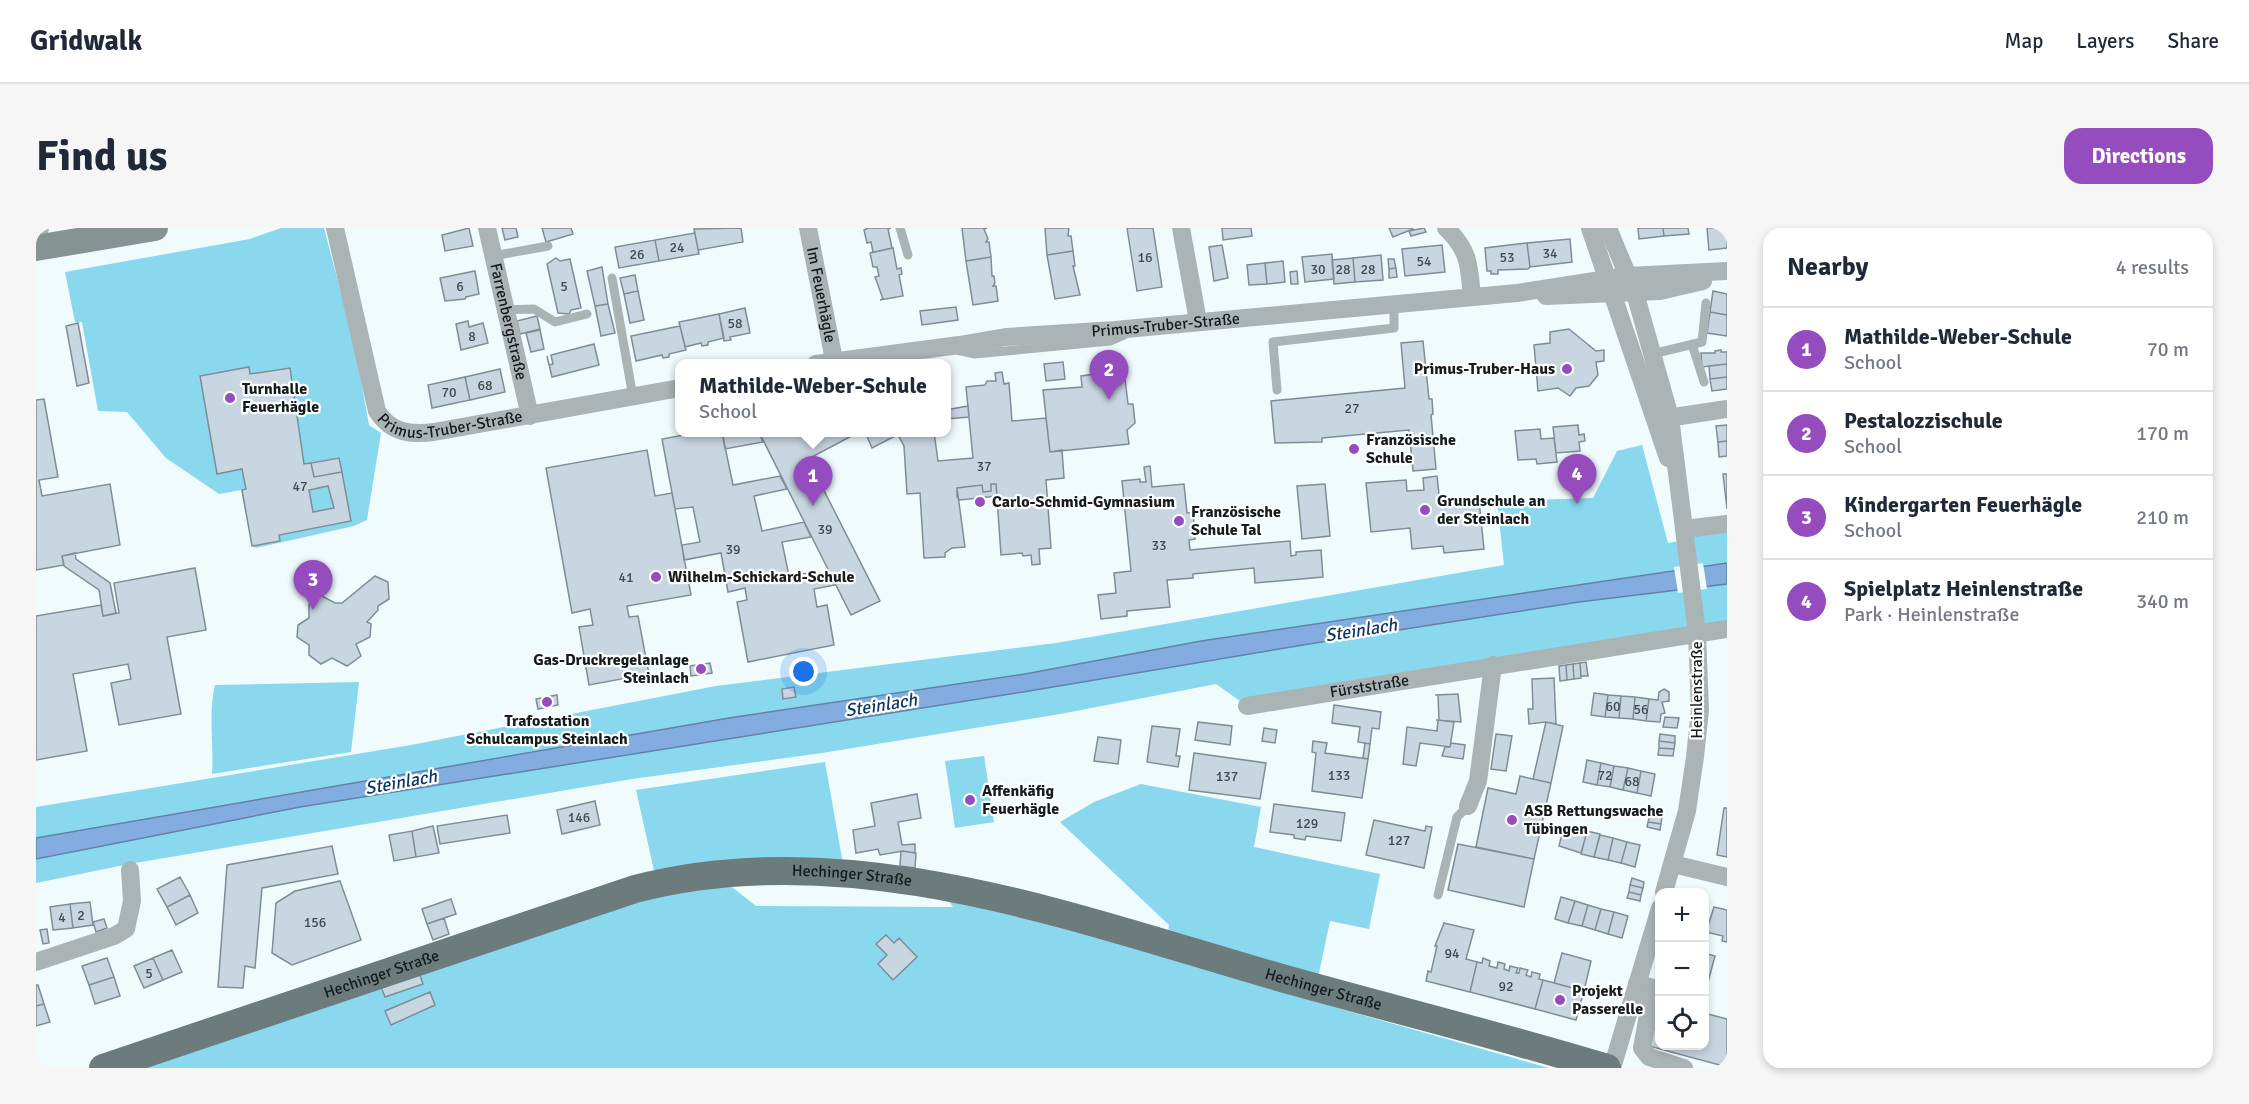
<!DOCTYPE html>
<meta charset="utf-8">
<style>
body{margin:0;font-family:Signika,sans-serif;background:#f6f6f7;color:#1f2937}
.controls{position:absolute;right:18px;bottom:18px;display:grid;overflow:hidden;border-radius:12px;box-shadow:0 3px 9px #0003}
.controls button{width:54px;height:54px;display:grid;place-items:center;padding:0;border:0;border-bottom:2px solid #e0e1e3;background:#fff;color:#1f2937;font:30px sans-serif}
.you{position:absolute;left:768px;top:444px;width:21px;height:21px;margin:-15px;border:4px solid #fff;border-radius:50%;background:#1a73e8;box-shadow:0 0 0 9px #1a73e833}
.badge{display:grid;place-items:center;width:39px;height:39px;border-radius:50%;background:#944cbf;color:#fff;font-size:20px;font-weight:700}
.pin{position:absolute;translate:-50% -50px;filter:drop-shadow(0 2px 3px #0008)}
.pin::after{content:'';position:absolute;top:32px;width:21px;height:18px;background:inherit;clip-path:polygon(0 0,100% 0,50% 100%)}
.popup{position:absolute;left:639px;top:131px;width:276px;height:78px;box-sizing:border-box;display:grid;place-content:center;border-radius:12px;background:#fff;filter:drop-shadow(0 2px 4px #0005);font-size:20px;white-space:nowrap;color:#747a83}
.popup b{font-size:22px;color:#1f2937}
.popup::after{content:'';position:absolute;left:50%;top:100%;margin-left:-12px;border:12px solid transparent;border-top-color:#fff}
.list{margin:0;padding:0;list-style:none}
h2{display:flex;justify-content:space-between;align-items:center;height:78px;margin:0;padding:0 24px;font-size:26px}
h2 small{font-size:20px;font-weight:400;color:#747a83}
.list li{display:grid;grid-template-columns:39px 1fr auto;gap:18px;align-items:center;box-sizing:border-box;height:84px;padding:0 24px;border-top:2px solid #e0e1e3}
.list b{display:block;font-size:22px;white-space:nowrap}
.list p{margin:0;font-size:20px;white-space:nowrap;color:#747a83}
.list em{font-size:20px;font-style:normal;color:#747a83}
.icon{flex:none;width:33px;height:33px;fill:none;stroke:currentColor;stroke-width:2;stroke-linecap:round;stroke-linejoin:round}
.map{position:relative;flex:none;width:1691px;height:840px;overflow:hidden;border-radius:18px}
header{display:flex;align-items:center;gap:36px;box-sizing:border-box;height:84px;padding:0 30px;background:#fff;border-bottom:2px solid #e0e1e3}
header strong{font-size:28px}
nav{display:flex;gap:33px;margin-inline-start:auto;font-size:21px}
.intro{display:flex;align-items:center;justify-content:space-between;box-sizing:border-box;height:144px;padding:0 36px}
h1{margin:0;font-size:42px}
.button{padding:15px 27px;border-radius:18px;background:#944cbf;color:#fff;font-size:21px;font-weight:700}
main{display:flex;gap:36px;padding:0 36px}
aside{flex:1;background:#fff;border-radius:18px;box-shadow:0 3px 9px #0003}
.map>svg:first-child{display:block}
.green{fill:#89d8ed}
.water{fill:#83ade0;stroke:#6282a6;stroke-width:1.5}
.pier{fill:#f0fbfe}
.building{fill:#c7d6e0;stroke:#7f8d96;stroke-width:1.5;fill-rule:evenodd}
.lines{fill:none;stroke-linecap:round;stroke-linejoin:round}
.lane{stroke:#abb4b4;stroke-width:9}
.street{stroke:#abb4b4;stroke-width:18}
.secondary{stroke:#869393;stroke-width:26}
.primary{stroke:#6c7b7b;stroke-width:28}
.poi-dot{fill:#944cbf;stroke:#fff;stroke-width:2}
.labels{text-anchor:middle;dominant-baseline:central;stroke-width:4.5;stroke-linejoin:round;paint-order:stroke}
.number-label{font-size:14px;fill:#424a4e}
.street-label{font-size:16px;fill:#151c1e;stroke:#fff}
.poi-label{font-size:16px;font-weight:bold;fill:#151c1e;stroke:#fff;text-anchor:start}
.water-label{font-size:18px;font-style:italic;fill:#0e3867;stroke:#fff}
</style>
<header>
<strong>Gridwalk</strong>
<nav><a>Map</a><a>Layers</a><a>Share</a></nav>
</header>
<div class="intro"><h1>Find us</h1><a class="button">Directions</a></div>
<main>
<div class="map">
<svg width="1691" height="840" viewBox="0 0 1691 840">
<rect width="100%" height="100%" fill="#f0fbfe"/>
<!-- green -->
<path class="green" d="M245 0H288L319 118 333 197 345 205 331 292 318 298 220 320 216 318 205 262 183 266 130 230 91 184 62 183 46 94H39L29 44 214 11Z
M1606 217 1632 315 1649 312 1691 296V401L1211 478 1180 456 1024 486 786 525 596 551 93 636 0 655V579L375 517 680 458 1020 415 1468 337 1461 273 1557 270 1581 223Z
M323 454 315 524 176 546C178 516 172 486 179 457Z
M948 528 958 594 919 600 909 533Z
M789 534 807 636 619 647 600 562Z
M1105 556 1225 579 1218 619 1344 646 1333 701 1294 693 1277 773 1513 840H109L601 673 692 656 720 678 917 679 903 659 1130 716 1133 697 1024 594 1058 574Z"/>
<!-- water -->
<path class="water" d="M1691 335V356L1543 374 1279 415 993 463 264 579 0 631V610L693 490 989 446 1165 413Z"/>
<!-- pier -->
<path class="pier" d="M1667 335 1671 361 1642 365 1638 339Z"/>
<!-- building -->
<path class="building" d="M433 0 437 18 409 23 406 7Z
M466 0H480L482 9 469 12Z
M506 0H535L537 6 510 14Z
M705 0 707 14 662 22 663 26 658 1Z
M832 0H855L852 1 856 20 834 25 837 24 835 14 831 15 828 2Z
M926 0H951L948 1 952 11 950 14H953L955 29 930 33Z
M1009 0H1033L1032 8H1035L1037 23 1011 27Z
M1091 0H1117L1126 59 1101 63Z
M1186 0H1215L1216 8 1187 12Z
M1353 0H1376L1377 1 1357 9Z
M1388 0 1390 4 1375 8 1373 3Z
M1602 0H1627L1628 8 1603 11Z
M1627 0H1652L1653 6 1628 8Z
M1671 0H1691V20L1673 22Z
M658 1 663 26 623 33 619 12 659 5Z
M1534 11 1536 34 1494 39 1491 15Z
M619 12 623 33 583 40 579 19Z
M1491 15 1494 39 1492 41 1462 42V46H1455V43H1451L1449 20Z
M1186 17 1192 50 1178 53 1173 19Z
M1406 17 1409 44 1369 48 1366 21Z
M857 20 861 41 865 40 866 46 863 47 867 68 844 72 847 71 839 49 843 48 841 39H837L834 25Z
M1037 23 1039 38H1037L1044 67 1019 71 1011 27Z
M1296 26 1298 51 1269 54 1266 29Z
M1345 27 1347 52 1319 54 1317 30Z
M955 29 956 48H958L959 55 957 58H960L962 73 937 77 930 33Z
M520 30 524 33 534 31 545 80 535 82 533 86 522 85 511 36Z
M1317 30 1319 54 1298 56 1296 32Z
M1352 31H1358L1360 40 1353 41Z
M1247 33 1249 54 1231 56 1229 35Z
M1229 35 1231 56 1213 57 1211 37Z
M566 39 572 76 559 78 551 43Z
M1360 40 1361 49 1353 50V41Z
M439 43 443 66 430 69 429 71 409 73 404 50Z
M1261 43 1262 56H1255L1254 44Z
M599 47 602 63 588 66 584 50Z
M602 63 608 92 594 95 588 66Z
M1677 63 1691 66V87L1674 84Z
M572 76 579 105 565 108 559 78Z
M920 79 922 92 886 97 884 83Z
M709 80 714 105 694 109 695 112 688 113 683 86Z
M1674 84 1691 87V108L1671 105Z
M683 86 688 110 672 114V117L666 118 665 115 649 119 643 94Z
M501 88 504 101 484 106 481 93Z
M432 93 433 99 447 95 452 115 425 122 420 96Z
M42 95 53 155 41 158 30 98Z
M644 98 650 122 633 126V129L627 130 626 127 600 133 595 108Z
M1533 101 1560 123 1568 122V133L1560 134 1562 147 1553 158 1540 160 1534 168 1522 160 1502 163 1498 117 1514 115V104Z
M504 102 508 121 495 124 490 105Z
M1387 113 1393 171H1396L1397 186 1395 187 1400 241 1377 243 1373 202 1286 210V214L1239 215 1235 173 1369 160 1365 115Z
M558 116 563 137 516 149 511 128 513 137 517 136 515 127Z
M1685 122V124H1691V136L1666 139 1665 125H1679V123Z
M1027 134 1029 151 1010 153 1008 136Z
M1691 136V149L1674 151 1673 138Z
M213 139 214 146 254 140 268 236 275 235 278 249 306 244 315 293 243 307 244 313 216 318 206 262 210 261 206 241 181 246 164 148ZM292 258 298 280 277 284 273 262Z
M464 141 469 164 434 172 429 149Z
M1088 142 1092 176H1097L1099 195 1091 202 1093 216 1014 224 1007 162 1046 159 1045 148Z
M966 144 968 156 973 155 976 193 1010 190 1014 224 1026 222 1028 250 1010 252 1015 320 1003 321 1004 336 996 337 995 327 987 328 986 325 965 327 960 256H955V263L947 264 946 257 921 260 929 319 916 320 909 325V329L888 330 884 265 871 266 868 218 862 207 867 204H898L902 233 937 230 930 159 949 157 951 153H960L959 145Z
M429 149 434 172 396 180 392 157Z
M1691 149V161L1676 163 1674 151Z
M8 171 22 249 3 252 6 268 74 256 84 317 26 328 28 337 0 342V172Z
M932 178 933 189 910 191V182Z
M1542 197 1543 207 1548 206 1549 213 1543 214 1544 223 1520 225 1517 199Z
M1691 197V213L1682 214 1680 198Z
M1504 201 1505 211 1518 210 1521 234 1501 236 1500 231 1482 232 1479 203Z
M664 204H686L697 257 744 248 751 261 718 268 726 303 768 294 775 309 746 314 753 348 772 345 773 349 793 345 799 357 778 361 781 379 791 377 798 417 712 434 701 374 711 372 709 360 692 364 685 325 648 332 646 317 664 314 657 279 639 281 626 211Z
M686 204H723L727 214 689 221Z
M723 204H823L772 231 844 373 815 387Z
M829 204H867L836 220Z
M1691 213V228L1683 229 1682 214Z
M611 222 619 268 636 265 655 367 591 378 593 389 602 388 613 446 553 457 543 399 557 397 554 381 536 385 510 240Z
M303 230 306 244 278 249 275 235Z
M1114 238 1116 259 1148 256 1151 285 1157 284 1159 311 1153 312 1154 322 1254 313 1255 328 1260 327V324L1285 322 1287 349 1219 355 1218 340 1157 346V350L1131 352 1134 379 1091 383V388L1065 391 1062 367 1080 365 1078 345 1095 343 1086 253 1104 251V254H1110L1108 239Z
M1687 246H1691V281Z
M1401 248 1404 276 1443 273 1448 321 1408 325 1407 318 1376 321 1374 300 1335 304 1330 255 1370 252 1371 263 1388 262 1387 250Z
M955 256H960L961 268 924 272 921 269V260L946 257 947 264 955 263Z
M1289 256 1294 308 1266 311 1261 258Z
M39 325 40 331 74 355 80 385 67 388 63 362 28 338 26 328Z
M159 340 170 402 131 409 145 486 83 497 75 455 95 451 92 436 37 446 51 523 0 532V388L65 377 67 388 83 385 78 355Z
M339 348 352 354 353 371 342 378V382L331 394 335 396 334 409 320 416 325 428 311 438 296 430 285 436 273 427V417L261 409 262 397 273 390V376L284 367 299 375H306Z
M1550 434 1552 448H1545L1544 435Z
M674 435 676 445 655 448 654 438Z
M1544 435 1545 450 1538 451 1537 436Z
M1537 436 1538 451 1531 452 1530 437Z
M1530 437 1531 452 1524 453 1523 438Z
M1518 450 1520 496 1510 494 1493 496 1492 481H1497L1496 451Z
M758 459 760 469 747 471 746 461Z
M1628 461 1633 464V473L1626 474 1629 485 1625 486 1624 494 1610 493 1613 471 1622 472 1623 464Z
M1558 465 1572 467 1569 489 1555 487Z
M1422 466 1425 494 1400 492H1403L1402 467H1399Z
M521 467 522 477 502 481 500 471Z
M1572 467 1585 468 1583 490 1569 489Z
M1585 468 1599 469 1597 491 1583 490Z
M1599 469 1613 471 1610 493 1597 491Z
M1298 477 1345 484 1343 501 1336 500 1334 516 1322 514 1324 499 1296 495Z
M1629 489 1643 490 1641 500 1627 499Z
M1402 492 1418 494 1414 519 1384 515 1380 538 1367 536 1371 499 1401 503Z
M1162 494 1196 498 1194 517 1159 512Z
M1510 494 1527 498 1515 555 1497 551Z
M1116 498 1144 501 1140 528H1144L1142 539 1111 534Z
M1228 500 1241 502 1239 515 1226 513Z
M1460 506 1476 508 1470 543 1455 541Z
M1624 506 1639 508V515L1623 513Z
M1062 509 1085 512 1082 536 1058 533Z
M1277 513 1291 515 1289 525 1332 531 1326 570 1276 563 1280 525 1276 524Z
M1623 513 1639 515 1638 521 1623 520Z
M1329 515 1334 516 1332 531 1327 530Z
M1415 515 1429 517 1427 531 1406 528 1409 519H1414Z
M1623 520 1638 521 1637 528 1622 527Z
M1158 525 1230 535 1224 571 1153 562Z
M1551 532 1565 535 1561 557 1547 554Z
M1565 535 1578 538 1574 559 1561 557Z
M1578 538 1592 540 1587 562 1574 559Z
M1592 540 1605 543 1601 565 1587 562Z
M1605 543 1619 546 1615 568 1601 565Z
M1484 548 1515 555 1498 631 1440 619 1452 560 1480 566Z
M881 566 885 590 862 594 866 617 879 616V625L867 623 844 627 842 621 820 625 817 602 839 598 835 575Z
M559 573 564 597 526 606 521 582Z
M1238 576 1309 585 1305 613 1270 608 1269 612 1258 610V607L1234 604Z
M1615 580 1628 583 1626 589 1614 587Z
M1688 580H1691V629L1681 627Z
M471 587 474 605 404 616 401 598Z
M1614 587 1626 589 1625 596 1612 594Z
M1338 592 1389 603 1390 598 1396 599 1388 640 1330 627Z
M1612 594 1625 596 1624 602 1611 599Z
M397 598 403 625 380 629 376 603Z
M1528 598 1551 604 1545 625 1523 618Z
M376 603 380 629 358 633 353 607Z
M1551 603 1564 606 1558 629 1545 626Z
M1564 607 1577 610 1572 632 1558 629Z
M1577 610 1591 614 1585 635 1572 632Z
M1591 614 1604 617 1599 639 1585 635Z
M1422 616 1498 631 1488 679 1412 662Z
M296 618 302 646 226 660 219 740 209 738 207 760 182 759 191 637Z
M865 623 880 625 879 640 864 638Z
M144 649 154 667 131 679 121 661Z
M1596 650 1608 654 1607 660 1594 657Z
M304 653 325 712 256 737 236 725 240 675 259 663Z
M1594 657 1607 660 1605 667 1593 664Z
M1593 664 1605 667 1604 673 1591 670Z
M154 667 162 685 140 697 131 679Z
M1525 669 1539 673 1532 695 1519 691Z
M415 671 420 686 391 696 386 681Z
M1539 673 1552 677 1546 698 1532 695Z
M54 674 57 697 37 700 34 676Z
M34 676 37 700 17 702 14 679Z
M1552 677 1565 681 1559 702 1546 698Z
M1678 679 1691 682V714L1686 713 1687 708 1670 704Z
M1565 681 1578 684 1572 706 1559 702Z
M1578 684 1592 688 1586 710 1572 706Z
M408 690 413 706 397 712 391 696Z
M68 691 71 700 60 704 57 694Z
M1408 695 1438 702 1430 731 1441 734 1434 764 1390 753 1392 743 1395 744 1401 718H1399Z
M11 701 13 715 7 716 4 702Z
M850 707 858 715 863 710 881 729 857 752 842 736 851 727 840 716Z
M136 722 146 744 127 752 117 730Z
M1526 725 1555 733 1548 763 1518 755Z
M1668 725 1679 728 1668 769Z
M71 730 78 749 53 757 46 738Z
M117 730 127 752 108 760 98 738Z
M1447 730 1454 733 1453 738 1461 740 1462 734 1469 736 1468 741 1473 743 1474 738 1482 740 1480 745H1483L1484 740 1492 742 1490 747 1495 749 1496 744 1504 746 1503 751 1507 752 1499 781 1434 764 1441 734 1446 735Z
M384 747 387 756 349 769 345 759Z
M78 749 84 768 59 776 53 757Z
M1507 752 1548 763 1540 792 1499 781Z
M0 757H2L8 776 0 778Z
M394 764 399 777 355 797 349 783Z
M8 776 14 794 0 798V778Z
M1624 780V818H1668V785L1691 791V839L1613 818Z"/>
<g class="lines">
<!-- lane -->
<path class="lane" d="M864 0 872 27
M457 28 512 18
M576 50 597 169
M468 82 498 81 519 94 551 86
M1656 116 1668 154
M921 122 939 126 1022 118 1074 113 1088 107
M1616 126 1666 114 1670 75
M1241 162 1237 114 1358 100V76
M1402 667 1421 589 1432 578"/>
<!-- street -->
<g class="street">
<path id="s1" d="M299 0 341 183C355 205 374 207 398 204L644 160"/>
<path id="s2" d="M451 0 494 188"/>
<path id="s3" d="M772 0 798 132"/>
<path d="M1145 0 1162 93"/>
<path d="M1410 0C1434 23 1433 38 1436 69"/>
<path d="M1554 0 1632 230"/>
<path d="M1572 0 1599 65 1634 189 1661 405 1664 482 1659 529 1651 583 1628 664"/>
<path d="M0 13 4 0"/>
<path d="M1510 68 1624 63 1667 53"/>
<path id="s4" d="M780 136 923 117 970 109 1079 102 1481 65 1591 48 1691 43"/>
<path d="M1625 191 1691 181"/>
<path d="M1648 301 1691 296"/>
<path id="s5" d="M1211 478 1691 401"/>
<path d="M1432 578 1442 553 1457 437"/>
<path d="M1637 636 1691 649"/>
<path d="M0 734 78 708 90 701 96 673 94 642"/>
<path d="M1601 755 1617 760 1606 820 1613 829 1648 840"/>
<path d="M1576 840 1624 680"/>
</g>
<!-- secondary -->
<path class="secondary" d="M0 20 119 0"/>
<!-- primary -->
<path class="primary" id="s6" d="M67 840 599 661C814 605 1037 690 1242 749 1352 780 1462 807 1571 840"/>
</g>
<!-- markers -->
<g class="poi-dot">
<circle cx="1531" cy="141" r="6"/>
<circle cx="194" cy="170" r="6"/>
<circle cx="1318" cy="221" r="6"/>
<circle cx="944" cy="274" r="6"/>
<circle cx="1389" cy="282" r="6"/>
<circle cx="1143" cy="293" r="6"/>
<circle cx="620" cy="349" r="6"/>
<circle cx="665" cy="441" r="6"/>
<circle cx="511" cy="474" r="6"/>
<circle cx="934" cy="572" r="6"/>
<circle cx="1476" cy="592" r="6"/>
<circle cx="1524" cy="772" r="6"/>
</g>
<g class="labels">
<!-- number labels -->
<g class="number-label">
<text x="641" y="19">24</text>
<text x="1514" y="25">34</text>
<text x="601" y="26">26</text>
<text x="1109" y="29">16</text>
<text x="1471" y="29">53</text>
<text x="1388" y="33">54</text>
<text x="1282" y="41">30</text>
<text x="1307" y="41">28</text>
<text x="1332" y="41">28</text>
<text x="424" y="58">6</text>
<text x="528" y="58">5</text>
<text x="699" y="95">58</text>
<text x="436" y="108">8</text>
<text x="449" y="157">68</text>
<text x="413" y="164">70</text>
<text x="1316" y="180">27</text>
<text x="948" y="238">37</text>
<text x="264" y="258">47</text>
<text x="789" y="301">39</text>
<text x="1123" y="317">33</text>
<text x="697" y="321">39</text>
<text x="590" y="349">41</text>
<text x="1577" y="478">60</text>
<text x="1605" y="481">56</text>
<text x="1303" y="547">133</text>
<text x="1569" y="547">72</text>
<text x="1191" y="548">137</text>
<text x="1596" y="553">68</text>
<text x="543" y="589">146</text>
<text x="1271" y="595">129</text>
<text x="1363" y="612">127</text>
<text x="45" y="687">2</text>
<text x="26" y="689">4</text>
<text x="279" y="694">156</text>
<text x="1416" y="725">94</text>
<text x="113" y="745">5</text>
<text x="1470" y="758">92</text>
</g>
<!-- street labels -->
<g class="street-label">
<text stroke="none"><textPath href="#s3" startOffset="68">Im Feuerhägle</textPath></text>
<text stroke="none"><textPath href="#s2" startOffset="96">Farrenbergstraße</textPath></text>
<text stroke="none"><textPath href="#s4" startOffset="352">Primus-Truber-Straße</textPath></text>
<text stroke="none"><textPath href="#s1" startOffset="268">Primus-Truber-Straße</textPath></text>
<text stroke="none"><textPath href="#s5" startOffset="124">Fürststraße</textPath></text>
<text transform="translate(1661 462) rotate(-90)">Heinlenstraße</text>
<text stroke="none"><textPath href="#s6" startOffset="780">Hechinger Straße</textPath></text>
<text stroke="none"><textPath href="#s6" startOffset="294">Hechinger Straße</textPath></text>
<text stroke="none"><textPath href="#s6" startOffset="1266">Hechinger Straße</textPath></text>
</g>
<!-- poi labels -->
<g class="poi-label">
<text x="1519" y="141" text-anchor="end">Primus-Truber-Haus</text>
<text x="206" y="161">Turnhalle<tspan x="206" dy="18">Feuerhägle</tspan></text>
<text x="1330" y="212">Französische<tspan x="1330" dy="18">Schule</tspan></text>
<text x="1401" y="273">Grundschule an<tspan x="1401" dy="18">der Steinlach</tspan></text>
<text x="956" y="274">Carlo-Schmid-Gymnasium</text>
<text x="1155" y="284">Französische<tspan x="1155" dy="18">Schule Tal</tspan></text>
<text x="632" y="349">Wilhelm-Schickard-Schule</text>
<text x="653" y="432" text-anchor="end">Gas-Druckregelanlage<tspan x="653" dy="18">Steinlach</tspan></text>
<text x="511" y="493" text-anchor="middle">Trafostation<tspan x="511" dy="18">Schulcampus Steinlach</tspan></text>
<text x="946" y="563">Affenkäfig<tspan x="946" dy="18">Feuerhägle</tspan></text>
<text x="1488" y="583">ASB Rettungswache<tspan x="1488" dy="18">Tübingen</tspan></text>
<text x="1536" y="763">Projekt<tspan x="1536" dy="18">Passerelle</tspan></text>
</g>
<!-- water labels -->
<g class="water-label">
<text transform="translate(1325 402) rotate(-9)">Steinlach</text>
<text transform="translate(845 477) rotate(-9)">Steinlach</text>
<text transform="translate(365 554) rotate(-10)">Steinlach</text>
</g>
</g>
</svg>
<div class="controls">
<button>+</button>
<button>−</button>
<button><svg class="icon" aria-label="locate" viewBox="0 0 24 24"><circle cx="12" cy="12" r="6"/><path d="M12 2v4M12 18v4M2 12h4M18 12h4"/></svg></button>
</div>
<div class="you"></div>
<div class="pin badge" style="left:777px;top:278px">1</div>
<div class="popup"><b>Mathilde-Weber-Schule</b>School</div>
<div class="pin badge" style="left:1073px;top:172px">2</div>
<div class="pin badge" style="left:277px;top:382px">3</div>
<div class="pin badge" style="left:1541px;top:276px">4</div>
</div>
<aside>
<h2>Nearby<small>4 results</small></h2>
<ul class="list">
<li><span class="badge">1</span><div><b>Mathilde-Weber-Schule</b><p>School</p></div><em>70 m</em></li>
<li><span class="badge">2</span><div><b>Pestalozzischule</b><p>School</p></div><em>170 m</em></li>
<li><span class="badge">3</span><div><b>Kindergarten Feuerhägle</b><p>School</p></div><em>210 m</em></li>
<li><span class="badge">4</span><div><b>Spielplatz Heinlenstraße</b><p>Park · Heinlenstraße</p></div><em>340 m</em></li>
</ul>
</aside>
</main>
